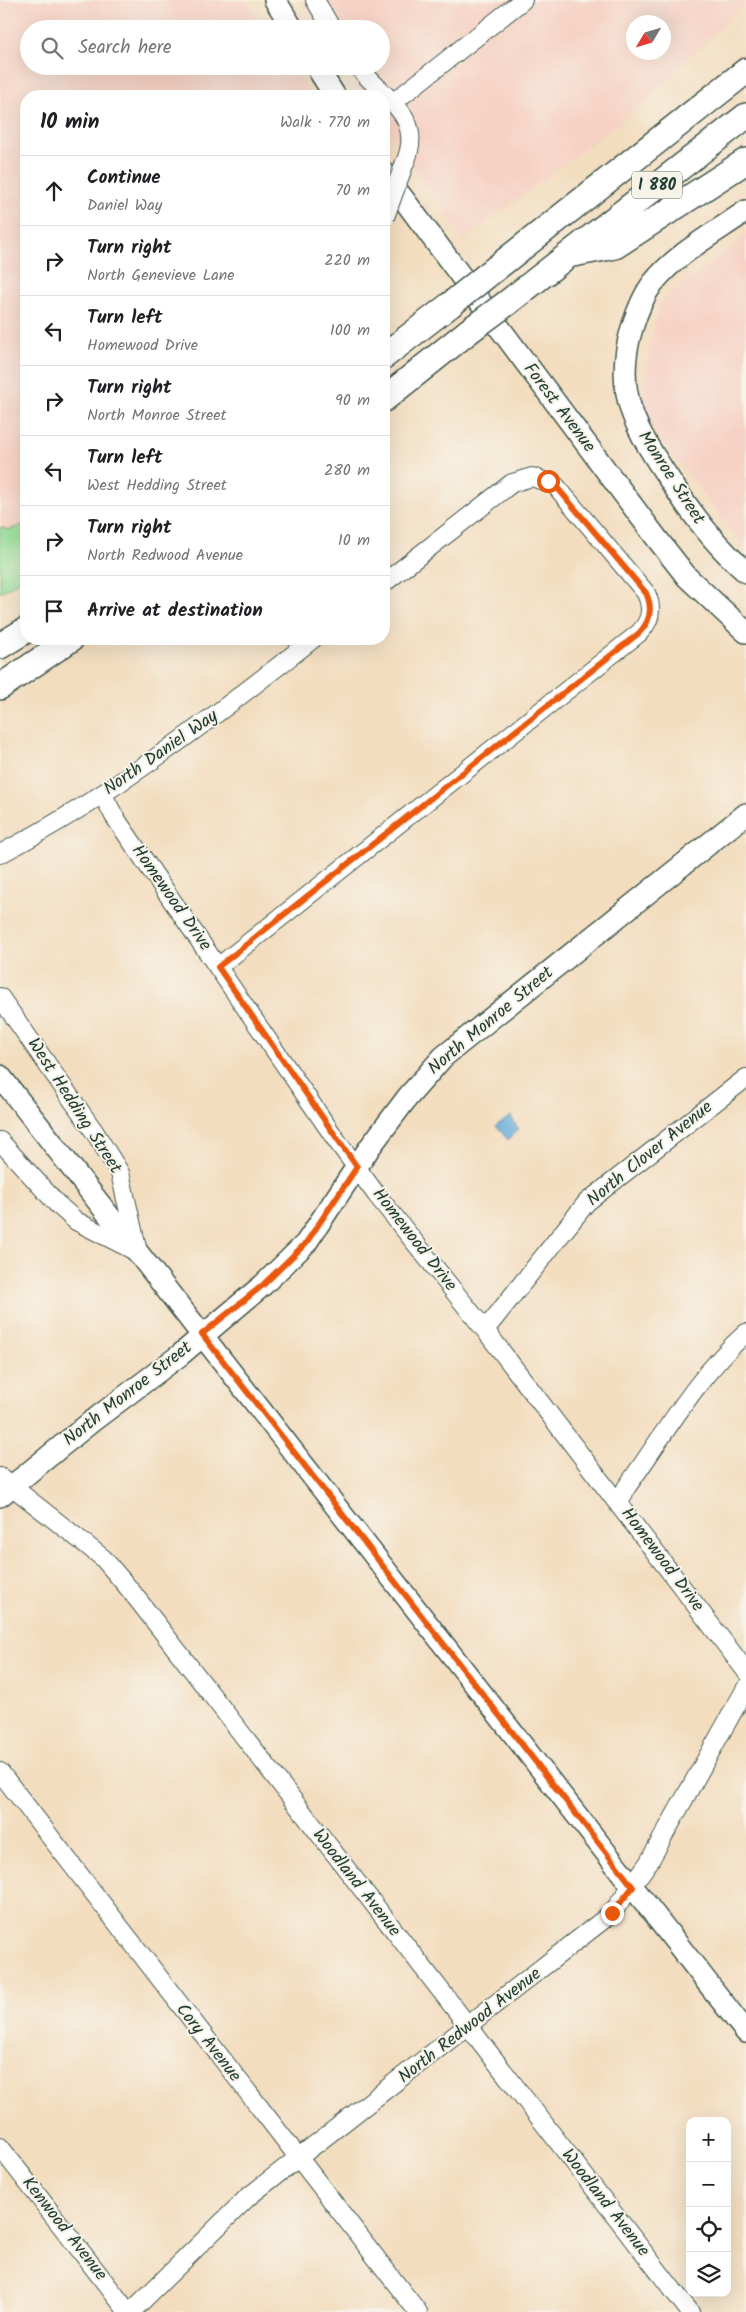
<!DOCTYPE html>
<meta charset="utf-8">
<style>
body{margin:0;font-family:Kalam,sans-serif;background:#f2f2f2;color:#202124}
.controls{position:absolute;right:15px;bottom:15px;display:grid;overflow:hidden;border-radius:10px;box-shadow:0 5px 20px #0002}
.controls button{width:45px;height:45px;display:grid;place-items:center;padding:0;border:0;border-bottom:1px solid #e0e0e0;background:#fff;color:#202124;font:25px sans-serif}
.compass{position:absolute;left:626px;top:15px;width:45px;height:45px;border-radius:50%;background:#fff;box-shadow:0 5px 20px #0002;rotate:232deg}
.stop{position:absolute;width:15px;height:15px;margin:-11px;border:4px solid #ea580c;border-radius:50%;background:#fff}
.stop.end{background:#ea580c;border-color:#fff;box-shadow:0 1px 5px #0008}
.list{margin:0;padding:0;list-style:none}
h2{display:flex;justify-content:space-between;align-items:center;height:65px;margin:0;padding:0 20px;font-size:21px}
h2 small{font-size:16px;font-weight:400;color:#757577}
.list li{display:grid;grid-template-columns:32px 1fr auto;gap:15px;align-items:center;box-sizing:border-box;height:70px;padding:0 20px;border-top:1px solid #e0e0e0}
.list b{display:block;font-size:19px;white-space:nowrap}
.list p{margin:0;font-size:16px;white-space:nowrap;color:#757577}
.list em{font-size:16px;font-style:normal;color:#757577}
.icon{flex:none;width:28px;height:28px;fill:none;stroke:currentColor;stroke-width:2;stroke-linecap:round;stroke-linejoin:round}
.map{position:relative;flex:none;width:746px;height:2312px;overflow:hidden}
.search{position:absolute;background:#fff;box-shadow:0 5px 20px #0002;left:20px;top:20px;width:370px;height:55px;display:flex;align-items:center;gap:12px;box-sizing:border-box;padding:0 18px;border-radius:28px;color:#757577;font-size:19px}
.panel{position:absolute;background:#fff;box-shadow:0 5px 20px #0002;left:20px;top:90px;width:370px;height:555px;border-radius:20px}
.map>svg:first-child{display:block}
.built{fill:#f6d2c4;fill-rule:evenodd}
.green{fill:#98de97;stroke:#5c8e66}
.water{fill:#64abdb;stroke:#427488}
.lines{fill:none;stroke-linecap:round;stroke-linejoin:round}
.minor-casing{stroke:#3f5549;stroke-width:20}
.major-casing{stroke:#3f5549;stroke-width:24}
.highway-casing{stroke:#3f5549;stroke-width:28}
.minor{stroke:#fff;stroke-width:18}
.major{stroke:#fff;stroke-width:21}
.highway{stroke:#fff;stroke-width:25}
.minor-bridge-casing{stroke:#3f5549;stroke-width:20;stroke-linecap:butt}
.highway-bridge-casing{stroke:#3f5549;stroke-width:28;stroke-linecap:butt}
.minor-bridge{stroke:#fff;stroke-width:18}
.highway-bridge{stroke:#fff;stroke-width:25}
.route{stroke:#ea580c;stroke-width:6}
.labels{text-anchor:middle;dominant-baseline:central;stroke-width:4;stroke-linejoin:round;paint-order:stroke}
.shield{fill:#f7f3e8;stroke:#60746a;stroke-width:1}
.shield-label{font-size:16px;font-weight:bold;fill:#1f3d34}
.street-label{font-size:18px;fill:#1f3d34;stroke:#f7f3e8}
</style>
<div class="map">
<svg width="746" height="2312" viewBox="0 0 746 2312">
<rect width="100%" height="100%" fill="#f7f3e8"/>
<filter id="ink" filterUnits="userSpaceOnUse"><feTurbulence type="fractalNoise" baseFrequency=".02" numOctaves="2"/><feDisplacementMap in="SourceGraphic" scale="10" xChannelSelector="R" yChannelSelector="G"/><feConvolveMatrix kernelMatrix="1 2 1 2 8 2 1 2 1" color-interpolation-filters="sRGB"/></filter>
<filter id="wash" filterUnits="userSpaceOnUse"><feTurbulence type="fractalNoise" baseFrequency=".0096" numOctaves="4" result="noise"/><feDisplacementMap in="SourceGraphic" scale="20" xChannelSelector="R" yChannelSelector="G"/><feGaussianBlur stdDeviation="1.12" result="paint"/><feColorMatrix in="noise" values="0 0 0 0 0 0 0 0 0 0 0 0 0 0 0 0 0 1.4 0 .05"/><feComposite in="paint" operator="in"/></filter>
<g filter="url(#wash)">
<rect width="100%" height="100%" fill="#f3ddbf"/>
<!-- built -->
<path class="built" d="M0 0H246L266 29H29V66H292L311 96H26V524L9 530 0 527Z
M301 0H746V3L638 108 464 240 384 125V96H364L344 66H381V29H319ZM634 22H664V52H634Z
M746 235V549L639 411 659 303Z"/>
<!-- green -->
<path class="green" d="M26 524V576L0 593V527L9 530Z"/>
<!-- water -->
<path class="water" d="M511 1116 518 1129 508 1140 496 1126Z"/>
</g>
<g filter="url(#ink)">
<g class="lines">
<defs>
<path id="minor" d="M315 0 332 29
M358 66C383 100 427 115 404 165
M395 101 523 0
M103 795 114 816 337 1141 376 1194 485 1330 746 1671
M0 854C113 795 214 717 313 639
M218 967 639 633C651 621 653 608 646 593L555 485 532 477 512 483 384 583
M0 997 94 1131 120 1173 138 1252
M0 1141 57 1204 76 1221 135 1251
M485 1330 587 1202 746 1078
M0 1477 103 1558 131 1591 690 2312
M619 1504 626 1488C664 1435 697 1376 746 1333
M0 1772 418 2312
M0 2147 128 2312
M131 2312 248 2197 612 1913 649 1862 746 1688"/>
<path id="major" d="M275 0 293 29
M316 66 335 96
M384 173 658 540 687 577 746 632
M746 211C715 233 677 253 653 283 643 296 637 312 632 328 612 394 637 431 673 485 694 517 717 547 746 572
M0 1076 746 2032
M0 1496 91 1422 180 1355 263 1285 306 1243 370 1147 407 1098 443 1057 746 814"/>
<path id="highway" d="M573 254 615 246 746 161
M486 276 746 71
M507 303 746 116
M384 356 450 305
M384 399 469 331
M0 646 26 630
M0 687 71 639"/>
</defs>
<!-- minor casing -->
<use href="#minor" class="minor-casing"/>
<!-- major casing -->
<use href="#major" class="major-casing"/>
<!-- highway casing -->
<use href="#highway" class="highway-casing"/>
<!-- minor -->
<use href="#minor" class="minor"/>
<!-- major -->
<use href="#major" class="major"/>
<!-- highway -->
<use href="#highway" class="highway"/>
<defs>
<path id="minor-bridge" d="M385 217 404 165"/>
<path id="highway-bridge" d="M450 305 486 276
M469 331 507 303"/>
</defs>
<!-- minor-bridge casing -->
<use href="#minor-bridge" class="minor-bridge-casing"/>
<!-- highway-bridge casing -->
<use href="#highway-bridge" class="highway-bridge-casing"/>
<!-- minor-bridge -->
<use href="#minor-bridge" class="minor-bridge"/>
<!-- highway-bridge -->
<use href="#highway-bridge" class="highway-bridge"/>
</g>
</g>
<g class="lines" filter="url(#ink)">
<!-- route -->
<path class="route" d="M548 481 555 485 646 593C653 608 651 621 639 633L218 967 357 1167 306 1243 263 1285 202 1334 633 1887 612 1913"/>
</g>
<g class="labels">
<!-- shield labels -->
<rect class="shield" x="632" y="171.5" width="50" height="27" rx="4"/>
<g class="shield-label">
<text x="657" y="185">I 880</text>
</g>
<!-- street labels -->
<g class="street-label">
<text transform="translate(559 408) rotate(53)">Forest Avenue</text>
<text transform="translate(671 478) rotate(57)">Monroe Street</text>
<text transform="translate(161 753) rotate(-35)">North Daniel Way</text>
<text transform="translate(171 898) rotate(55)">Homewood Drive</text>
<text transform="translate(491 1021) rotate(-40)">North Monroe Street</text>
<text transform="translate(74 1106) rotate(57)">West Hedding Street</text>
<text transform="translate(650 1154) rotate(-39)">North Clover Avenue</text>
<text transform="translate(414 1240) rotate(52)">Homewood Drive</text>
<text transform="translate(128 1394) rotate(-38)">North Monroe Street</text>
<text transform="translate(662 1560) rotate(53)">Homewood Drive</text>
<text transform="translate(356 1883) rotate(52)">Woodland Avenue</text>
<text transform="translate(470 2026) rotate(-38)">North Redwood Avenue</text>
<text transform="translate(208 2043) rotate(52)">Cory Avenue</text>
<text transform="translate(605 2203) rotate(52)">Woodland Avenue</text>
<text transform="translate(64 2229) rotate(52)">Kenwood Avenue</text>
</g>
</g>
</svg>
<div class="controls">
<button>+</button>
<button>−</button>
<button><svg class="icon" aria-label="locate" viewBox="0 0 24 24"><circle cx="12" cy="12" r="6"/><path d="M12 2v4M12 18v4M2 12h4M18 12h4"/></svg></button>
<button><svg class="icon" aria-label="layers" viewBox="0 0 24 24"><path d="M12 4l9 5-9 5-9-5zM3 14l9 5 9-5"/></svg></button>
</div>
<svg class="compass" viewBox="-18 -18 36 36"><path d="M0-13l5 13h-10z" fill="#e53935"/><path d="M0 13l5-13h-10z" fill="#757577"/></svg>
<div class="stop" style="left:548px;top:481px"></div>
<div class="stop end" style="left:612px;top:1913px"></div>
<div class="search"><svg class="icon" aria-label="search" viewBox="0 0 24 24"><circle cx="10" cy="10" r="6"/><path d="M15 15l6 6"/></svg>Search here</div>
<section class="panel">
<h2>10 min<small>Walk · 770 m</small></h2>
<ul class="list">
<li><svg class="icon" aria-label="ahead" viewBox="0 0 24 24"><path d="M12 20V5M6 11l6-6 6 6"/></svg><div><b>Continue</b><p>Daniel Way</p></div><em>70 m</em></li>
<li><svg class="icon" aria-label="right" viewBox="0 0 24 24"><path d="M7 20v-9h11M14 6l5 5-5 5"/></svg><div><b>Turn right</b><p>North Genevieve Lane</p></div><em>220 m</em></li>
<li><svg class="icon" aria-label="left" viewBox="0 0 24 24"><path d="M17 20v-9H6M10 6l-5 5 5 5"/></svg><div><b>Turn left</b><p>Homewood Drive</p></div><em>100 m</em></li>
<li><svg class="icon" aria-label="right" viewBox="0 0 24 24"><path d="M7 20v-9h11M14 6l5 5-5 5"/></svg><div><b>Turn right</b><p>North Monroe Street</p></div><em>90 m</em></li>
<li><svg class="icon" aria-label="left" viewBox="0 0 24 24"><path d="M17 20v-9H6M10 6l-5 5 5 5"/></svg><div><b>Turn left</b><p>West Hedding Street</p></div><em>280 m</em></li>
<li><svg class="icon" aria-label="right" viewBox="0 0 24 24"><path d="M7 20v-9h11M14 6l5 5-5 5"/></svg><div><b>Turn right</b><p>North Redwood Avenue</p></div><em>10 m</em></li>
<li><svg class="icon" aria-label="arrive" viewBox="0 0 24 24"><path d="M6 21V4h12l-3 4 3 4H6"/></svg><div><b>Arrive at destination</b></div></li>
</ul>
</section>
</div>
